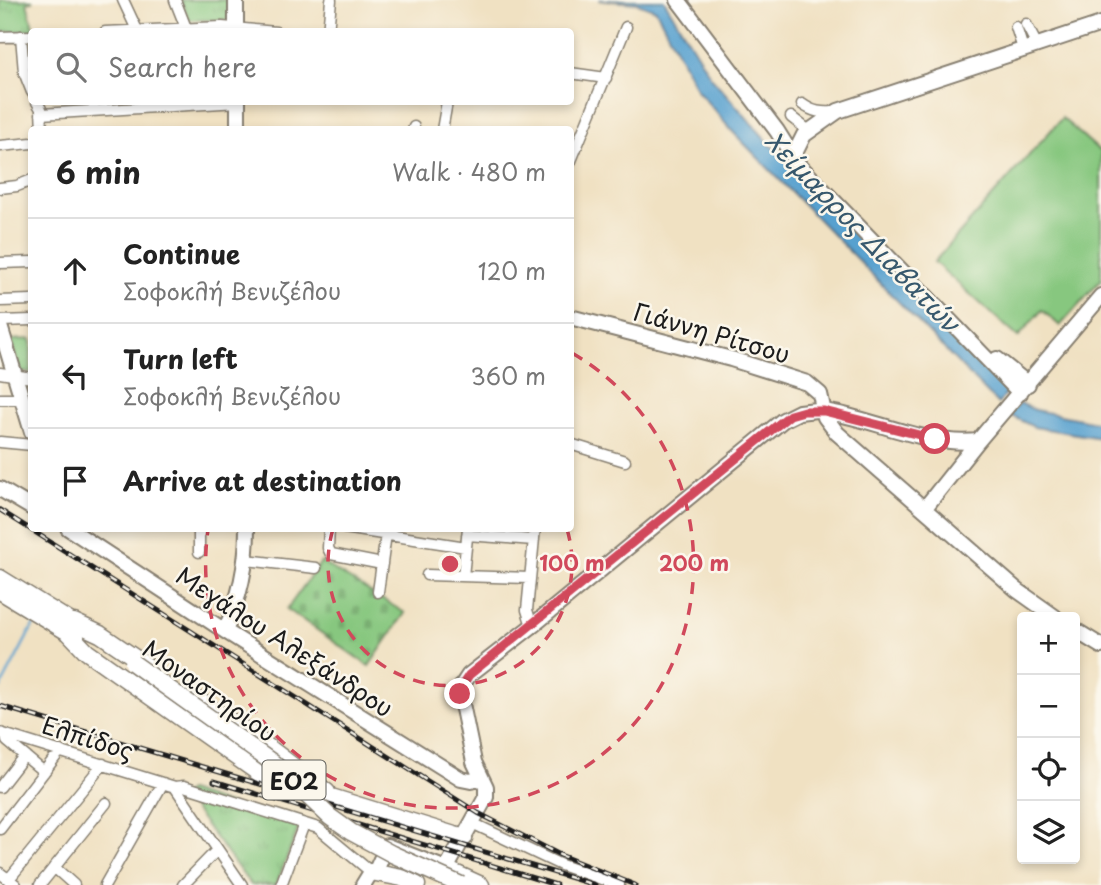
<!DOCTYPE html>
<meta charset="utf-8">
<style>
body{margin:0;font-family:"Playpen Sans",sans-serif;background:#f2f2f2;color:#222}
.controls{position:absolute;right:21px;bottom:21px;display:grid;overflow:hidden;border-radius:7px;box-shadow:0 4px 10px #0003}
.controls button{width:63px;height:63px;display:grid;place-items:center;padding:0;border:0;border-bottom:2px solid #e0e0e0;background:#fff;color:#222;font:35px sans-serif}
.stop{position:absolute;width:21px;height:21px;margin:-16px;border:5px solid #d1495b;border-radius:50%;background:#fff}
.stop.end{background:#d1495b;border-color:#fff;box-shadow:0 2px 7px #0008}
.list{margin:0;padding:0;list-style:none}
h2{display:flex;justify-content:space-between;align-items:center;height:91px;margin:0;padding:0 28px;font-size:30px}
h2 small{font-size:23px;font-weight:400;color:#767676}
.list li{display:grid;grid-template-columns:46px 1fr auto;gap:21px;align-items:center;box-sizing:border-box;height:105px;padding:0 28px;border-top:2px solid #e0e0e0}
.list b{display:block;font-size:26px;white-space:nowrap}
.list p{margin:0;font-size:23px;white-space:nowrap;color:#767676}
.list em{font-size:23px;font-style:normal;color:#767676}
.icon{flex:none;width:38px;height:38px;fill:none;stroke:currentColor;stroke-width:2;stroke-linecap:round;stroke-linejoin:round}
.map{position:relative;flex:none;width:1101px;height:885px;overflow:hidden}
.search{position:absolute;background:#fff;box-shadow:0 4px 10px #0003;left:28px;top:28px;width:546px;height:77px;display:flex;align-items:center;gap:18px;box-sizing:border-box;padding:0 24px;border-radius:7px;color:#767676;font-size:26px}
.panel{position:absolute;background:#fff;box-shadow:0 4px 10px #0003;left:28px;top:126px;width:546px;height:406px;border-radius:7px}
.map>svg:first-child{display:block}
.grass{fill:#87c77f;stroke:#52724e;stroke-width:2}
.cemetery{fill:url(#cemetery-stones);stroke:#52724e;stroke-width:2}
.park{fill:url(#park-tufts);stroke:#52724e;stroke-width:2}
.water{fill:#58a1cf;stroke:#3a5e76;stroke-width:2}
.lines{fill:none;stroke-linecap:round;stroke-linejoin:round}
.stream{stroke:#58a1cf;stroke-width:2.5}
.street-casing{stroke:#867e6f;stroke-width:13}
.secondary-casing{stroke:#867e6f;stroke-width:18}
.primary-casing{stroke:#867e6f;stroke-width:19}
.street{stroke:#fff;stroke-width:10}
.secondary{stroke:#fff;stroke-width:14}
.primary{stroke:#fff;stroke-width:16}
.rail-casing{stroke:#1c1c1c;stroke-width:5}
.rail{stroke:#fbf7ec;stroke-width:2.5;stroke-dasharray:8;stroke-linecap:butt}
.primary-bridge-casing{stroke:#867e6f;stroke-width:19;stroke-linecap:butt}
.primary-bridge{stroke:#fff;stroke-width:16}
.route{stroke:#d1495b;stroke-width:9}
.ring{fill:none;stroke:#d1495b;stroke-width:3.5;stroke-dasharray:12 9}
.labels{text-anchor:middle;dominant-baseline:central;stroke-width:5;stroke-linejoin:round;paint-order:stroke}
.shield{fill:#fbf7ec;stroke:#5f5e5a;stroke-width:2}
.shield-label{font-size:23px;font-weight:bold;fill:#1c1c1c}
.street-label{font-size:24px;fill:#1c1c1c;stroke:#fbf7ec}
.water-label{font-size:26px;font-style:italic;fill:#37586d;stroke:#fbf7ec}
.centre{fill:#d1495b;stroke:#fbf7ec;stroke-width:3.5}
.ring-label{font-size:21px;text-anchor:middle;font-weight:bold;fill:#d1495b;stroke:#fbf7ec;stroke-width:5;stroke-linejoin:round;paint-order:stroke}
</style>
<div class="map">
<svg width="1101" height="885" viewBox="0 0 1101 885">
<defs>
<pattern id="cemetery-stones" width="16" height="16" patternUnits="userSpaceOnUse" patternTransform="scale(1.75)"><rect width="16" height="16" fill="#87c77f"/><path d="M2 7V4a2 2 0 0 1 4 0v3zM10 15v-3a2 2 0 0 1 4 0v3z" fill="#74aa6d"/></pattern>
<pattern id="park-tufts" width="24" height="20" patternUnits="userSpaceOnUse" patternTransform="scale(1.75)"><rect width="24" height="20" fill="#87c77f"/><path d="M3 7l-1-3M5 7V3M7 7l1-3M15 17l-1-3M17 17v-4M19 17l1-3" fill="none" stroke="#74aa6d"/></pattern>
</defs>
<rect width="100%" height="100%" fill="#fbf7ec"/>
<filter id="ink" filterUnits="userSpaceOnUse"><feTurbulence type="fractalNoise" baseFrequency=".0143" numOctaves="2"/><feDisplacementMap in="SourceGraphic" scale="14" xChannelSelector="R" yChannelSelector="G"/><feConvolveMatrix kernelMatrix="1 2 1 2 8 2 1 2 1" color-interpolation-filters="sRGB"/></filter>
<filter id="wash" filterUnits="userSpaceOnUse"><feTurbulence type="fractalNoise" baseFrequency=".00686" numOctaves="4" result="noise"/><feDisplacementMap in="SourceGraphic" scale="28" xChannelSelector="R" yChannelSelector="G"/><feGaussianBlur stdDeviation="1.57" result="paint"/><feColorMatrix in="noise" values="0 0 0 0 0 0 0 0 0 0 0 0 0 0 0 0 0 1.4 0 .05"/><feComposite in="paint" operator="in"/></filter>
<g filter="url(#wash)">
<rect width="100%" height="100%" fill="#f0e1c2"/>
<!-- grass -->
<path class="grass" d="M1062 118 1101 152V280L1060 326 1042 310 1018 337 934 262Z
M31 339V373L20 372 11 340Z"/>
<!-- cemetery -->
<path class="cemetery" d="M321 562 405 613 369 666 287 609Z"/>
<!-- park -->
<path class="park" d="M0 0H33L27 3 34 30 0 32Z
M181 0H228V20H189Z
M188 791 299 827 276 885H251L183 795Z"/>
<!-- water -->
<path class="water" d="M599 0H664L711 77 768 142 1008 391 998 404 733 132 697 90 656 10 638 3Z
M1020 403 1035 410 1101 423V438L1034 427 1009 415Z"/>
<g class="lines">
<!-- stream -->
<path class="stream" d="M0 689 34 624"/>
</g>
</g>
<g filter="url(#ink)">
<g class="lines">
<defs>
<path id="street" d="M123 0 137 30
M175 0 186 28
M1026 24 1037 45
M1016 27 1023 49
M105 32 222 27 276 32
M328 32 331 0
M21 36 24 72 32 92
M0 37 32 36
M570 73 606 78
M37 102 41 109 42 130
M802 104C813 112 821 113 834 112
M41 114 238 102
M791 117 809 131
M413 130 414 127
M442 130 447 102
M0 146 32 143
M570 163 626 27
M0 188 17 186 32 180
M0 263 32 262
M0 301 32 300
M0 321 32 320
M0 373 32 378
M0 399H22
M0 442 32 445
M570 444 625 461
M329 528 328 548 331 554 382 564
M344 528 466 547
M467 535 534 540
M199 552V528
M246 560 316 568
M427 575 530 578
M463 576 468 528
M378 592 386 534
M532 626 527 610 535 528
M0 733 175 787 242 885
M7 735V741L44 772
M0 787 24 756
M175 787 184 786 318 828 371 872
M472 823 561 865 619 885
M0 829 60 751
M54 867 74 885
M0 873 16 885
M9 879 103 764
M40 885 106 803
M105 885 163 783
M183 885 217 850
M281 885 304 824"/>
<path id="secondary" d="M236 0V32
M678 0 777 131 797 163 1020 393
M238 102V130
M794 155 804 135 838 111 1101 24
M570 317 731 359 807 383 820 394 825 417 837 433 1017 590 1055 617
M0 326 32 432
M997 359 1028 384
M0 489 32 508
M924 509 978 441 1101 296
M68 528 225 631 461 779 471 781 481 778
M1075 630 1101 646
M225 631C240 597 247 566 247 528
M363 885 371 872 377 868 387 846 446 869 486 797V787L474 762 461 699 463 684 469 675 532 626 783 420 799 412 816 410C871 416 922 447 978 441"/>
<path id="primary" d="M0 578 81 628
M0 591 76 637
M74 622 100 634 150 668
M68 632 87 652 263 776 464 838
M189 694 255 737 327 792
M446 869 481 885
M371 872 402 878 417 885"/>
</defs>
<!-- street casing -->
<use href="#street" class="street-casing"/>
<!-- secondary casing -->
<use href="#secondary" class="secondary-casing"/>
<!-- primary casing -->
<use href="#primary" class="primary-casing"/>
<!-- street -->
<use href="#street" class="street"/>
<!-- secondary -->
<use href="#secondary" class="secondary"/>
<!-- primary -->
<use href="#primary" class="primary"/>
<defs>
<path id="rail" d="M0 510 478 813 560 855 635 885
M0 706 595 885
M214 781 556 885"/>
</defs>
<!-- rail casing -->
<use href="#rail" class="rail-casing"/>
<!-- rail -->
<use href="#rail" class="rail"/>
<defs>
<path id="primary-bridge" d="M133 663 273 763 330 817 351 832 392 854 461 885"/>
</defs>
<!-- primary-bridge casing -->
<use href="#primary-bridge" class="primary-bridge-casing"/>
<!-- primary-bridge -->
<use href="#primary-bridge" class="primary-bridge"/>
</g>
</g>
<g class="lines" filter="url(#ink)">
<!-- route -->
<path class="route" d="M460 694 463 684 469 675 790 415 804 411H824L935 439"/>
</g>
<!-- distance rings -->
<g class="ring">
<path d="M567 529A122 122 0 1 1 333 529"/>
<path d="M572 353A244 244 0 1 1 208 530"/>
</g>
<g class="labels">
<!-- shield labels -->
<rect class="shield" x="262.5" y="760.5" width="63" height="39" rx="5"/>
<g class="shield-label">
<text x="294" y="780">ΕΟ2</text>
</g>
<!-- street labels -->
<g class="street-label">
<text transform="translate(712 332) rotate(16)">Γιάννη Ρίτσου</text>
<text transform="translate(285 641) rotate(33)">Μεγάλου Αλεξάνδρου</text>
<text transform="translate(210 690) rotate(35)">Μοναστηρίου</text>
<text transform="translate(88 737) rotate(17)">Ελπίδος</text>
</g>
<!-- water labels -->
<g class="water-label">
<text transform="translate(863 231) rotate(46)">Χείμαρρος Διαβατών</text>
</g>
</g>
<circle cx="450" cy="564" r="10" class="centre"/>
<g class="ring-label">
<text x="572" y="571">100 m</text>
<text x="694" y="571">200 m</text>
</g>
</svg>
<div class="controls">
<button>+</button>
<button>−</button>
<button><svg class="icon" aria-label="locate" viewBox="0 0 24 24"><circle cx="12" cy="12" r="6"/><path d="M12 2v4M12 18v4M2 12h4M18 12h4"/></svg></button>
<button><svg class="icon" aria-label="layers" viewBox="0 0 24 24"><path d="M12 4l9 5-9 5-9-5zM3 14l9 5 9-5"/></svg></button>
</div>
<div class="stop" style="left:935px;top:439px"></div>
<div class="stop end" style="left:460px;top:694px"></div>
<div class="search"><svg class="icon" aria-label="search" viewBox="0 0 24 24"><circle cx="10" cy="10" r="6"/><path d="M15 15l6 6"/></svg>Search here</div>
<section class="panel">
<h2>6 min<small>Walk · 480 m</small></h2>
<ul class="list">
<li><svg class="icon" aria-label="ahead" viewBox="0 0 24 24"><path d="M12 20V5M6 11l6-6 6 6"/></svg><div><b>Continue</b><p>Σοφοκλή Βενιζέλου</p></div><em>120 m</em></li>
<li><svg class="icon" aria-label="left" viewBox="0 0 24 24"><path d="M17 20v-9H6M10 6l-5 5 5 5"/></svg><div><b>Turn left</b><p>Σοφοκλή Βενιζέλου</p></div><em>360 m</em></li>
<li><svg class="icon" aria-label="arrive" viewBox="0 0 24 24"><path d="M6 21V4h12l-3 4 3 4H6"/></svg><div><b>Arrive at destination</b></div></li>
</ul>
</section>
</div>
